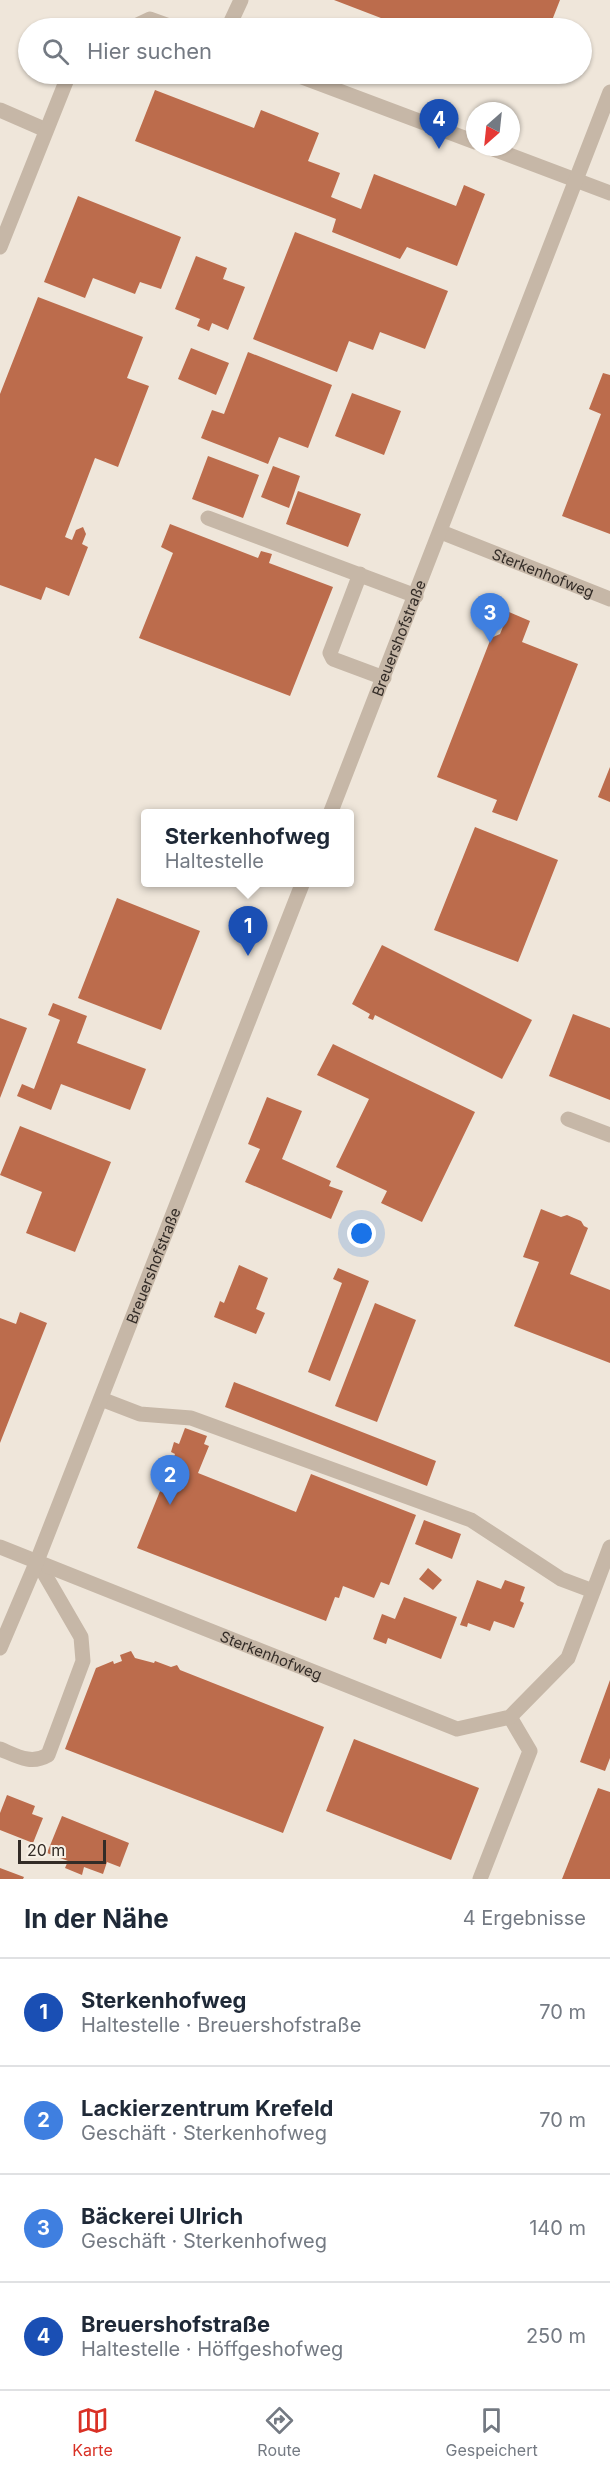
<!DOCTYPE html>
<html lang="de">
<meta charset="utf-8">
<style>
body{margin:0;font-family:Inter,sans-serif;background:#f2f2f3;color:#1f2937}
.compass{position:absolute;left:466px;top:102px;width:54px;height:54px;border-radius:50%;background:#fff;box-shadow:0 2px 4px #0004;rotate:207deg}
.scale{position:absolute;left:18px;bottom:15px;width:88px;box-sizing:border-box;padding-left:6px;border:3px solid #332c27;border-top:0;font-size:16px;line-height:21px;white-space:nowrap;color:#332c27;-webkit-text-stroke:4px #f7f0e6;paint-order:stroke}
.you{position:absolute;left:362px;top:1234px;width:21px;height:21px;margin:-15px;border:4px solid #fff;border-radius:50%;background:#1a73e8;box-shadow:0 0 0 9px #1a73e833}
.badge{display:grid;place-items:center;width:39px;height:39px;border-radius:50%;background:#d93025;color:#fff;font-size:20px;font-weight:700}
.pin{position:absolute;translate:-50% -50px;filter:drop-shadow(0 2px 3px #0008)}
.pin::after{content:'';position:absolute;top:32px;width:21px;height:18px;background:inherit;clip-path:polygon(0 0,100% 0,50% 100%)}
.popup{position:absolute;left:141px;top:809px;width:213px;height:78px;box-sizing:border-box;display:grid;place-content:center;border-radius:6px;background:#fff;filter:drop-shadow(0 2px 4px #0005);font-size:20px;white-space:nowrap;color:#747a83}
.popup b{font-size:22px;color:#1f2937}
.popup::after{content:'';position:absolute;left:50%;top:100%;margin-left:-12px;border:12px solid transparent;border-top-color:#fff}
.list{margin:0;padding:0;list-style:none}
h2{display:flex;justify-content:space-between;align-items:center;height:78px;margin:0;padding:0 24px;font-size:26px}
h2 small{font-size:20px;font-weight:400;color:#747a83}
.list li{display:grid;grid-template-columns:39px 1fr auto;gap:18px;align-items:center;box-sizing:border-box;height:108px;padding:0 24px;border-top:2px solid #e0e1e3}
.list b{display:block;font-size:22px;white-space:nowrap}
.list p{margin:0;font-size:20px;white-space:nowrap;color:#747a83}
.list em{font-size:20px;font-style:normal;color:#747a83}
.icon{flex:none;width:33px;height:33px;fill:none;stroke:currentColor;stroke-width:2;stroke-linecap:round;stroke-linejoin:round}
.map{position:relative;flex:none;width:610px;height:1879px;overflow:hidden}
.search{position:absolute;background:#fff;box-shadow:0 2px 4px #0004;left:18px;right:18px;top:18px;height:66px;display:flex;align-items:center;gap:15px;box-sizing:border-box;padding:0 21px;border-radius:33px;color:#747a83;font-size:22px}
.sheet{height:510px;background:#fff}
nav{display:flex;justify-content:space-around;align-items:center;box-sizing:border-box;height:84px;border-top:2px solid #e0e1e3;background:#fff;font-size:16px;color:#747a83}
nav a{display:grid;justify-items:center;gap:3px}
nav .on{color:#d93025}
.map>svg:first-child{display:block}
.building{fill:#bc6c4c}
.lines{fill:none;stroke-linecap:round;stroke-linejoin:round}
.lane{stroke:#c6b7a7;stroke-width:15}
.street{stroke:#c6b7a7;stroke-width:15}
.labels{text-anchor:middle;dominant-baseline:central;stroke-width:4.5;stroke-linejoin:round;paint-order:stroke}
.street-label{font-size:15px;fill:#332c27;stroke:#f7f0e6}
</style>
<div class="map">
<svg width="610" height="1879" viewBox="0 0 610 1879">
<rect width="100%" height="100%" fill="#efe6da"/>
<!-- building -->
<path class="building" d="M334 0H560L549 28H407Z
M155 90 254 128 261 110 319 133 308 161 340 173 331 197 361 209 374 174 456 206 464 185 485 194 457 266 407 247 400 259 332 232 336 219 135 141Z
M78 196 181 237 161 289 140 282 135 294 93 278 85 298 44 282Z
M295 232 448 291 425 349 380 332 373 350 349 341 337 372 253 339Z
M196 256 227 268 223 279 245 287 228 330 212 323 209 331 197 326 200 319 175 309Z
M38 297 143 337 127 378 149 386 118 467 95 458 65 537 72 540 76 530 83 527 86 534 82 544 88 547 69 596 46 587 41 600 0 585V394Z
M191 348 229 363 216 395 178 379Z
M248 352 332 385 308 448 279 437 268 464 201 438 212 410 224 414Z
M603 373 610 375V534L562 516 601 414 589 409Z
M352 393 401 411 384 455 335 436Z
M208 456 259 475 243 518 192 499Z
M273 466 300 476 289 508 261 497Z
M298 491 361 514 348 547 286 524Z
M170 524 258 558 261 551 272 554 269 563 333 587 290 696 139 638 173 553 161 547Z
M509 612 530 621 522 642 578 664 517 821 492 812 497 800 437 777 491 638 500 634Z
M610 767V802L598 797Z
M475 827 558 860 518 962 434 930Z
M117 898 200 931 161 1030 78 998Z
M382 945 532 1020 502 1079 375 1015 373 1020 368 1018 370 1014 352 1004Z
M53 1003 87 1016 77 1043 146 1069 130 1110 61 1084 51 1110 17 1096 22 1084 34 1089 60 1020 48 1015Z
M573 1014 610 1028V1100L549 1076Z
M0 1018 27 1028 0 1098Z
M333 1044 475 1112 422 1222 381 1203 387 1191 336 1167 369 1099 317 1075Z
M267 1097 302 1111 282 1159 331 1181 329 1186 343 1191 331 1219 245 1182 260 1149 248 1144Z
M20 1126 111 1162 75 1252 26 1233 42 1192 0 1175Z
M541 1209 561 1217 567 1215 581 1221 584 1226 588 1228 570 1274 610 1290V1363L514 1326 539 1262 523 1257Z
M239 1265 268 1278 256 1309 265 1313 256 1334 214 1317 220 1301 224 1303Z
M338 1268 369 1281 330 1381 308 1372 342 1283 333 1279Z
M375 1303 416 1320 377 1422 335 1406Z
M20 1312 47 1323 0 1443V1318L16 1324Z
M234 1382 436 1461 427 1486 225 1407Z
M185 1428 207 1436 204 1444 209 1446 198 1473 296 1512 311 1474 416 1515 389 1585 381 1582 374 1598 343 1586 339 1598 335 1597 326 1621 137 1548 175 1454 171 1452 174 1442 179 1444Z
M424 1520 461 1534 452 1559 415 1544Z
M428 1568 442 1580 433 1590 419 1579Z
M477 1580 501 1589 505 1580 525 1587 520 1601 524 1603 514 1628 494 1621 490 1631 468 1623 467 1627 460 1625Z
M404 1597 457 1617 441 1659 388 1638 386 1644 373 1639 382 1614 395 1619Z
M131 1651 135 1658 154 1663 155 1661 171 1667 177 1665 180 1670 324 1727 283 1833 65 1749 96 1668 113 1661 114 1664 122 1661 120 1655Z
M610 1680V1758L605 1771 580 1762Z
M354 1739 479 1788 451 1860 326 1811Z
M598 1788 610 1792V1879H562Z
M7 1795 35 1806 32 1814 43 1818 33 1843 0 1830V1813Z
M62 1816 129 1843 120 1867 107 1862 103 1874 84 1867 82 1875 65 1868 68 1861 47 1853Z
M0 1868 24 1877 23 1879H0Z"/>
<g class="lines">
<!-- lane -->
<path class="lane" d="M228 28 241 0
M0 110 46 130
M208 518 416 596
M360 574 330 653 333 659 384 678
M568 1119 610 1135
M101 1399 140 1414 191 1418 471 1520 561 1579 593 1591
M0 1749C17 1756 31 1765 48 1755L83 1661 81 1637 37 1561
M480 1879 530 1751 510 1717"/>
<!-- street -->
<g class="street">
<path d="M131 28 150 19 175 28"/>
<path d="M294 74 475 142"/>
<path d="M488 147 610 193"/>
<path d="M0 247 69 74"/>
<path id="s1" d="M441 532 610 599"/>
<path id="s2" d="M330 814 610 92"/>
<path id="s3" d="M0 1547 457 1729 510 1717 568 1658 610 1547"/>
<path id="s4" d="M0 1648 37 1561 303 882"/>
</g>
</g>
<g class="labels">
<!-- street labels -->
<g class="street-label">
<text stroke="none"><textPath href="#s1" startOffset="110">Sterkenhofweg</textPath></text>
<text stroke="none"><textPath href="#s2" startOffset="189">Breuershofstraße</textPath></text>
<text stroke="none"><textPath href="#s4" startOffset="412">Breuershofstraße</textPath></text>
<text stroke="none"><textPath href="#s3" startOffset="292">Sterkenhofweg</textPath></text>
</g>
</g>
</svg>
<svg class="compass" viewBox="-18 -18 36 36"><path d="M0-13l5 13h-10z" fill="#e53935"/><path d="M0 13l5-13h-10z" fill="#747a83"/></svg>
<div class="scale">20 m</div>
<div class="you"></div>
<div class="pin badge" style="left:248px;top:956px;background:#1a4fb4">1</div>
<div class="popup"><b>Sterkenhofweg</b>Haltestelle</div>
<div class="pin badge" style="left:170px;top:1505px;background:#3f7fe0">2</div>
<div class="pin badge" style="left:490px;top:643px;background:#3f7fe0">3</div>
<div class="pin badge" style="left:439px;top:149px;background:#1a4fb4">4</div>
<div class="search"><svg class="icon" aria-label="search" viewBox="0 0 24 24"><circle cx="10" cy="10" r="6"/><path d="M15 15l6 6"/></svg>Hier suchen</div>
</div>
<section class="sheet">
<h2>In der Nähe<small>4 Ergebnisse</small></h2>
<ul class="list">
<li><span class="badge" style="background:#1a4fb4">1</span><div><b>Sterkenhofweg</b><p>Haltestelle · Breuershofstraße</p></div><em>70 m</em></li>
<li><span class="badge" style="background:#3f7fe0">2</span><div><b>Lackierzentrum Krefeld</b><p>Geschäft · Sterkenhofweg</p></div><em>70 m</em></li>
<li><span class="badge" style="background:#3f7fe0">3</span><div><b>Bäckerei Ulrich</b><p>Geschäft · Sterkenhofweg</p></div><em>140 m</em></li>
<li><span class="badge" style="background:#1a4fb4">4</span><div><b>Breuershofstraße</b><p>Haltestelle · Höffgeshofweg</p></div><em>250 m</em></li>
</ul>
</section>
<nav>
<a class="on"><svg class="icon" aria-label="map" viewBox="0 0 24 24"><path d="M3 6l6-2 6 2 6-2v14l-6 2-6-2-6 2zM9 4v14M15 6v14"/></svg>Karte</a>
<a><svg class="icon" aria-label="directions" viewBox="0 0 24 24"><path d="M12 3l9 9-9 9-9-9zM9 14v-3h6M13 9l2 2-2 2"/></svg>Route</a>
<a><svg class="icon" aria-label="saved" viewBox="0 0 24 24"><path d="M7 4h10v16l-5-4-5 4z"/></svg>Gespeichert</a>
</nav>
